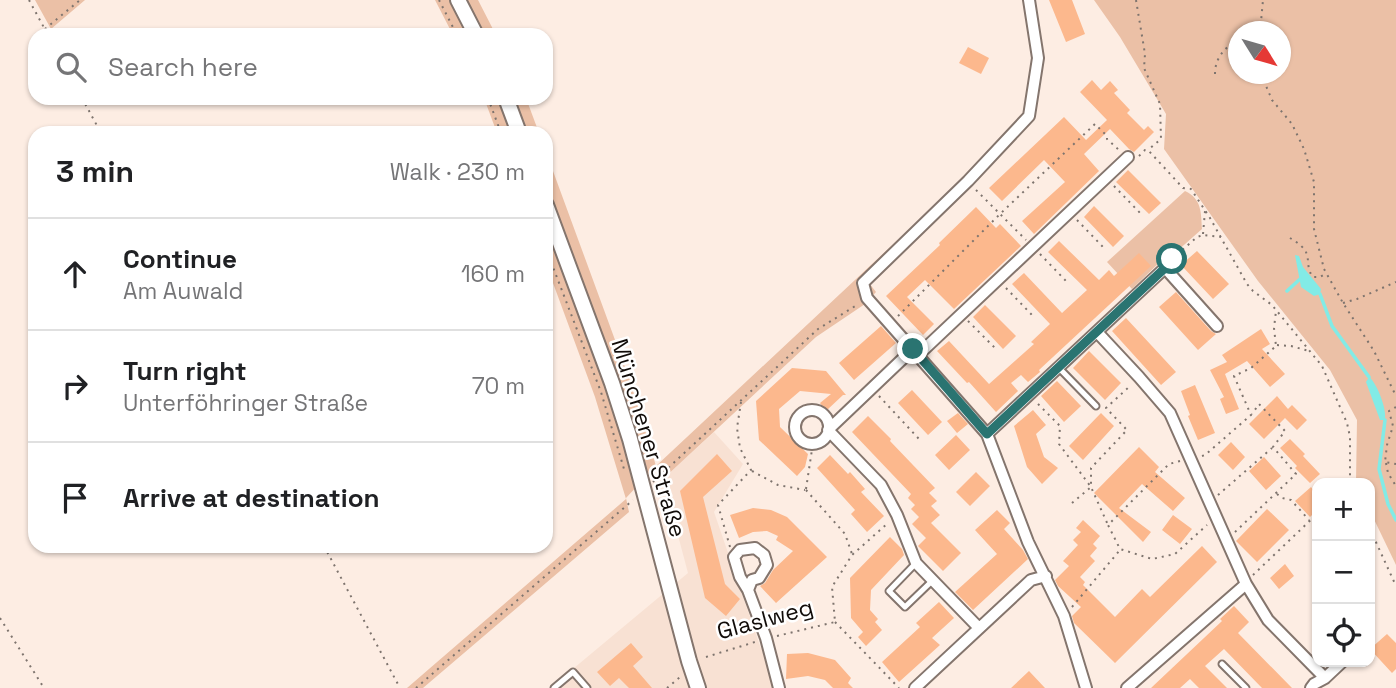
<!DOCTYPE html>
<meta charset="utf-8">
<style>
body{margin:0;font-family:"Space Grotesk",sans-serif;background:#f6f6f6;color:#202124}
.controls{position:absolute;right:21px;bottom:21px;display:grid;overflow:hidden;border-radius:14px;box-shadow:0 2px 5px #0004}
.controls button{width:63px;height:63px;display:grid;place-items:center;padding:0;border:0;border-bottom:2px solid #e0e0e0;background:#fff;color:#202124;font:35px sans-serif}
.compass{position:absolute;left:1228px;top:21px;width:63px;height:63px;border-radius:50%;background:#fff;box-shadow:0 2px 5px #0004;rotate:127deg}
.stop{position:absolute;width:21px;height:21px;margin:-16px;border:5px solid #2a7471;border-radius:50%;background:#fff}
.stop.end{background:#2a7471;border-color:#fff;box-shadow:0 2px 7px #0008}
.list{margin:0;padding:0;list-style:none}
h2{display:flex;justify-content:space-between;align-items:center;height:91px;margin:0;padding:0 28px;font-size:30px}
h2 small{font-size:23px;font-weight:400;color:#757577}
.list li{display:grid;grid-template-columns:46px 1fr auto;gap:21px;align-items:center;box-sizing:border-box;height:112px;padding:0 28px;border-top:2px solid #e0e0e0}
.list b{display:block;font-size:26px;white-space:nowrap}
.list p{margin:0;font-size:23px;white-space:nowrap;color:#757577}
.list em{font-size:23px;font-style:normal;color:#757577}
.icon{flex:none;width:38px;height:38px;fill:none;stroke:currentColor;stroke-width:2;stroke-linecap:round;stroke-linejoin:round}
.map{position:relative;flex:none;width:1396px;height:688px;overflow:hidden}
.search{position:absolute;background:#fff;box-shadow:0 2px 5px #0004;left:28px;top:28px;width:525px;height:77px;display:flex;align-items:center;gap:18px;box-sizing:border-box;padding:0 24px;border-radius:21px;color:#757577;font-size:26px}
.panel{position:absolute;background:#fff;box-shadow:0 2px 5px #0004;left:28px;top:126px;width:525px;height:427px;border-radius:21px}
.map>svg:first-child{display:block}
.built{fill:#f8e1d3}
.green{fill:#ebc0a6;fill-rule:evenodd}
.water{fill:#82ebe6}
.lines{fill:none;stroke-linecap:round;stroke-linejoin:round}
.stream{stroke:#82ebe6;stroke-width:3.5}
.building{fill:#fcb88d}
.lane-casing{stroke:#84756d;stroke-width:9}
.street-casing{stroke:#84756d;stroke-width:14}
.secondary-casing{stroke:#84756d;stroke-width:18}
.path{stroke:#7e746e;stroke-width:2;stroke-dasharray:2 5;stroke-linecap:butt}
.lane{stroke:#fff;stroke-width:5}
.street{stroke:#fff;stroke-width:10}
.secondary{stroke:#fff;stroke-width:14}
.route{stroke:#2a7471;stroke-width:9}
.labels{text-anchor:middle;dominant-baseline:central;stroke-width:5;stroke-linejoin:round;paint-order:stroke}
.street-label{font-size:23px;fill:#100b08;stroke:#fff}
</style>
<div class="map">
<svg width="1396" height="688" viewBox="0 0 1396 688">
<rect width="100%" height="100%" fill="#fdede3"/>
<!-- built -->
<path class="built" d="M714 432 743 464 714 512 760 646 780 688H550L688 573 663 479Z"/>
<!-- green -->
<path class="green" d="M35 0H85L51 29Z
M435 0H478L496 35H453Z
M1094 0H1396V565L1370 511V483L1356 482 1357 420 1330 370 1258 281 1164 149 1166 114 1120 37ZM1238 32H1280V74H1238Z
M484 98H526L539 133H497Z
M1010 129 1018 136 973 183 869 283 876 292 865 304 816 337 663 479 655 467 626 498 629 512 423 688H407L626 499 595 397 546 264V152L629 378 656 466 964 178Z
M1185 191C1202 199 1201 213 1202 229L1167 260H1162L1132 289 1107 262Z"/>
<!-- water -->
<path class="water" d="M1295 255 1299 256 1303 267 1321 289 1320 294 1314 296 1301 287Z
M1369 377C1377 383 1387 409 1385 420H1380L1366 382Z"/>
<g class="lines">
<!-- stream -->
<path class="stream" d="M1287 291 1300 279
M1320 294 1332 326 1369 377
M1385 420 1379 469 1388 504 1396 520"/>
</g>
<!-- building -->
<path class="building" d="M1049 0H1072L1085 34 1066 42Z
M968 47 989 58 981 74 959 63Z
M1092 80 1101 90 1110 81 1118 90 1114 93 1130 110 1127 113 1144 130 1148 126 1154 132 1134 152 1129 149 1110 129 1084 154 1099 171 1034 234 1022 221 1065 182 1044 160 1002 201 989 188 1064 117 1086 140 1107 120 1080 92Z
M1128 170 1161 203 1149 214 1116 182Z
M1094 206 1124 236 1113 247 1084 217Z
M976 207 996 228 1000 224 1021 246 954 309 925 280 907 297 934 324 923 335 886 296 940 245 939 243Z
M1059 241 1099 280 1109 270 1114 276 1139 253 1151 266 1039 370 1040 372 1028 382 1021 375 1011 383 1018 391 996 412 969 382 967 383 937 351 949 341 989 384 1034 344 1031 342 1050 324 1012 284 1024 273 1062 313 1087 290 1048 252Z
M1197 251 1229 284 1213 299 1181 265Z
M1176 292 1211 331 1216 334 1198 350 1159 307Z
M985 305 1016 336 1003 349 973 317Z
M1126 318 1176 372 1161 385 1112 331Z
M881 326 896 343 854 380 839 363Z
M1261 329 1270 344 1262 349 1285 374 1270 387 1247 361 1225 374 1239 409 1226 414 1220 399 1224 397 1210 370 1227 362 1222 355Z
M1089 351 1121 383 1105 400 1073 368Z
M792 368 826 371 846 395H843L826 411 820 403 831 394 800 391 779 409 780 427 808 454 805 467 797 476 759 440 756 401Z
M1057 381 1081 406 1064 422 1041 396Z
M1195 385 1215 433 1198 440 1188 416 1190 415 1181 391Z
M912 390 942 422 928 435 898 403Z
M1277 396 1288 409 1292 405 1307 420 1297 430 1285 418 1264 439 1249 424Z
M1033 410 1046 425 1036 434 1044 457 1058 468 1042 484 1027 467 1014 426Z
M958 413 968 424 957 433 947 421Z
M1101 413 1114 426 1083 460 1069 446Z
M868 416 891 439 890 441 935 488 929 493 937 501 931 506 940 515 931 523 961 553 943 571 918 546 926 538 912 524 919 517 911 509 915 505 908 498 911 494 852 432Z
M956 435 970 450 949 470 935 455Z
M1290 439 1305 454 1303 456 1320 474 1310 483 1295 468 1297 466 1280 448Z
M1231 442 1245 457 1233 470 1218 455Z
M1139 447 1159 467 1155 472 1185 498 1173 511 1142 484 1119 508 1151 532 1143 542 1094 493Z
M717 454 732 471 703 497 725 584 740 599 726 616 705 598 680 491Z
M830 455 848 474 850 472 865 489 861 492 884 516 867 532 851 514 855 510 817 468Z
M1264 457 1281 476 1266 490 1249 471Z
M976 472 990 486 970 506 956 492Z
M1311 487 1317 494V510L1310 517 1295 501Z
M753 508 771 510 787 517 827 557 776 603 760 586 765 583 773 570 793 551 776 540 778 536 767 531 753 532 739 538 730 515Z
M1267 509 1289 530 1257 562 1236 541Z
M997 510 1010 523 1004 529 1023 550 1028 559 973 610 955 592 997 554 975 530Z
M1173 515 1192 529 1180 544 1162 530Z
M1083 520 1100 536 1093 544 1097 548 1090 556 1095 561 1080 577 1085 582 1083 585 1115 617 1142 589 1150 597 1202 546 1217 562 1115 663 1074 623 1072 616 1081 607 1058 586 1055 580 1069 566 1063 561 1078 545 1073 540 1081 532 1076 528Z
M890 537 902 549 904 555 871 590 870 610 878 619 875 622 882 630 866 646 858 637 863 632 851 618 850 578Z
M1285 564 1294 576 1279 589 1270 578Z
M939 602 954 618 932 638 940 645 899 682 882 662 920 627 916 623Z
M1234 606 1249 622 1238 633 1292 688H1262L1224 649 1205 666 1227 688H1199L1190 679 1180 688H1151L1222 621 1220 619Z
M1387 634 1396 643V669L1392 673 1370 649Z
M631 643 643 657 633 666 652 688H629L619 678 610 686 597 672Z
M808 653 835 660 851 678 848 683 853 688H833L825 680 808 676 786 679 787 654Z
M1029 671 1045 688H1011Z"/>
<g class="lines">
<defs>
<path id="lane" d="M1059 368 1096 406
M916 563 889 591 905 607 932 581
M1222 664 1246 688
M554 688 573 672 587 688"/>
<path id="street" d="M1029 0 1038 58 1029 116 968 181 863 283 867 298 987 434 1028 542 1064 616 1086 688
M1097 332 1139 377 1170 413 1246 584 1268 620 1325 678 1314 684 1311 688
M913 349 828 430 881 485 897 515 916 563 979 628
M918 355 1128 157
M795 427a17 17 0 1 1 34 0a17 17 0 1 1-34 0Z
M987 434 1165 268 1217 326
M748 590 752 580 759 578 767 565 764 555 755 548 740 550 734 557 740 577 748 590 766 638 779 688
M1325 678 1342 662
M915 688 1031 580 1046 576
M1127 688 1246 584"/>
<path id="secondary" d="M458 0 476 35
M506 98 519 133
M546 205 612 383 630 439 689 661 698 688"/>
</defs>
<!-- lane casing -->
<use href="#lane" class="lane-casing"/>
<!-- street casing -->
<use href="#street" class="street-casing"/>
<!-- secondary casing -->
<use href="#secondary" class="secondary-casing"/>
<!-- path -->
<path class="path" d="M29 0 48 35
M439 0 457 35
M1136 0 1145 54 1144 68 1160 104 1161 139 1149 149
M45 29 80 0
M1260 32 1263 0
M1215 74C1215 57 1225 48 1238 39
M1261 74 1272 100 1292 124 1304 149 1314 182V229L1324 269 1343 303 1374 351 1396 396
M82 98 101 133
M488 98 501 133
M1139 156 1145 150H1148L1183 188 1191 189 1210 218 1247 284 1253 291 1272 305 1322 366 1347 423 1350 437V483
M1114 186 1142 215
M976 190 1026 240
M1077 220 1103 247
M1203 234 1205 211
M1290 238C1295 241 1301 245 1304 249 1311 258 1305 267 1313 277H1320L1325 274
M546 249 601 392 624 469
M1040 254 1066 281
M1172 259 1197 237 1203 235 1221 237
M1006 288 1032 315
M1343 303 1357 299 1396 282
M898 316 1000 214 1095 124 1107 136V139L1120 151
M968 321 997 350
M1277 345 1291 346 1309 351
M879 396 919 439
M1038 404 1060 426 1059 444 1091 487 1108 525
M1396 407 1389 411 1393 426 1387 445 1385 462 1396 464
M1202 456 1205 455 1251 415 1234 376 1251 368 1276 346 1274 328 1276 311
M1180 461 1169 464 1108 525 1120 549 1152 559 1175 554 1207 525
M1386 463 1388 473 1396 486
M752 471 778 485 805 490
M653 482 818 329 857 305
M806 489 813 443
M806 490 845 534 852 554
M1277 494 1282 498 1291 500 1309 520
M1218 495 1272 448
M1072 503 1091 487V468L1127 430 1106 408 1130 386
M1370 529 1396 586
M1235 532 1296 474 1273 447 1285 431 1259 404 1252 414
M324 546 400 688
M730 547 718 505 751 470 740 448 737 428 741 402
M1253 575 1317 514
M1072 607 1120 550
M0 618 44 688
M835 622 899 688
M777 636 835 622 832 587 852 555 888 523
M706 657 755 642
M416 688 633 500
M667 688 680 677"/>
<!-- lane -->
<use href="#lane" class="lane"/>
<!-- street -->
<use href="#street" class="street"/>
<!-- secondary -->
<use href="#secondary" class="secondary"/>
</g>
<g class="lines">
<!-- route -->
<path class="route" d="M913 349 987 434 1165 268 1172 259"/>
</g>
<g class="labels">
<!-- street labels -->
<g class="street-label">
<text transform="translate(649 438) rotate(73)">Münchener Straße</text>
<text transform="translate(765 619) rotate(-15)">Glaslweg</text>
</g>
</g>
</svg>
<div class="controls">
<button>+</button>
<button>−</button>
<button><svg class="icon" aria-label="locate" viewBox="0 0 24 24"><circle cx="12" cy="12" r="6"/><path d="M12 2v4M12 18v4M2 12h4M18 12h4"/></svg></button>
</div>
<svg class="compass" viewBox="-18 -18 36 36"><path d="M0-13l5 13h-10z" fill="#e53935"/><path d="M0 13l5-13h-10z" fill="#757577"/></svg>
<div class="stop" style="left:1172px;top:259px"></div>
<div class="stop end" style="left:913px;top:349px"></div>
<div class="search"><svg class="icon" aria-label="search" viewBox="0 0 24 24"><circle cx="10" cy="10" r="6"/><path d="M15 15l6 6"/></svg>Search here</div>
<section class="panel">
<h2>3 min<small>Walk · 230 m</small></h2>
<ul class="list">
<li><svg class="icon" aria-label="ahead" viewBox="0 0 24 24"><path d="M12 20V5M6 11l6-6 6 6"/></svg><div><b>Continue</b><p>Am Auwald</p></div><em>160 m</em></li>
<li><svg class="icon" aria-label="right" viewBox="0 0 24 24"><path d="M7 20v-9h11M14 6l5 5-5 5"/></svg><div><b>Turn right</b><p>Unterföhringer Straße</p></div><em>70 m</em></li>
<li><svg class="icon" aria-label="arrive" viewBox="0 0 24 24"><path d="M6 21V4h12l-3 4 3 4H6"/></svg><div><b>Arrive at destination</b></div></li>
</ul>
</section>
</div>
